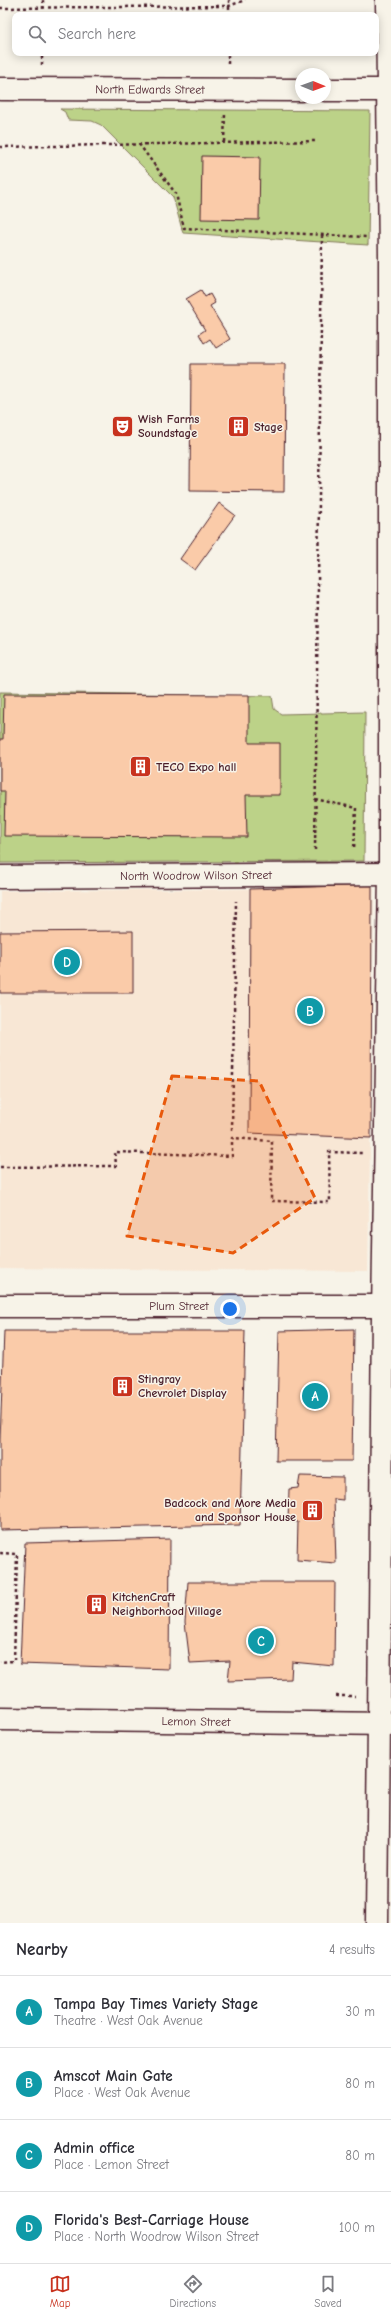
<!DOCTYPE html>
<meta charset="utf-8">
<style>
body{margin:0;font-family:"Comic Neue",sans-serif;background:#f7f7f7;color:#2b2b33}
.compass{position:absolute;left:295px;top:68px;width:36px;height:36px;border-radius:50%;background:#fff;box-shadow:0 2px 10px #0003;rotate:91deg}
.you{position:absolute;left:230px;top:1309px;width:14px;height:14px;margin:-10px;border:3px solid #fff;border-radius:50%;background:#1a73e8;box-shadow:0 0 0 6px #1a73e833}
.badge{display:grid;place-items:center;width:26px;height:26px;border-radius:50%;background:#c8321e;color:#fff;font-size:13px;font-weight:700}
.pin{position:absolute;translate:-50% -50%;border:2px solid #fff;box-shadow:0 1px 4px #0006}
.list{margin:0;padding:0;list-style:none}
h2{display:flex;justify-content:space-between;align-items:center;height:52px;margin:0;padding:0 16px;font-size:17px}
h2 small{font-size:13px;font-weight:400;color:#7c7c81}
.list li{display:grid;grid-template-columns:26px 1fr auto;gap:12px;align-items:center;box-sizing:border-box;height:72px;padding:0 16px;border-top:1px solid #e1e1e2}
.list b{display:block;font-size:15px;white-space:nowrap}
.list p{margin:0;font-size:13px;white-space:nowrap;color:#7c7c81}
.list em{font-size:13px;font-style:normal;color:#7c7c81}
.icon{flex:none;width:22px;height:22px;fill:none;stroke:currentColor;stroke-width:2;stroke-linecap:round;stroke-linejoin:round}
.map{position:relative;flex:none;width:391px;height:1923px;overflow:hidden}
.search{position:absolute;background:#fff;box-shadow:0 2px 10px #0003;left:12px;right:12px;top:12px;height:44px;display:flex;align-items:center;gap:10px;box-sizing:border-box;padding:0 14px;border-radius:8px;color:#7c7c81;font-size:15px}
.sheet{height:340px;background:#fff}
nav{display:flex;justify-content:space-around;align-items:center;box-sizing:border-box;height:56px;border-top:1px solid #e1e1e2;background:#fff;font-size:11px;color:#7c7c81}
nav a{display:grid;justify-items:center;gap:2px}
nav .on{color:#c8321e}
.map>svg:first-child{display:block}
.built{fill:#f8e7d5}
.green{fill:#bcd288;stroke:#83785a}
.building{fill:#facba9;stroke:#4a1f2b}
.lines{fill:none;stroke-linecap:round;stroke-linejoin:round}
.minor-casing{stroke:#4a1f2b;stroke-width:25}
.tertiary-casing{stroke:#4a1f2b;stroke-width:25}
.path{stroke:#4a1f2b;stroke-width:2.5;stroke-dasharray:3 3;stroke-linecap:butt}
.minor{stroke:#f7f3e8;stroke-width:22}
.tertiary{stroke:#f7f3e8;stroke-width:22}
.marked{fill:#e8590c;fill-opacity:0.2;stroke:#e8590c;stroke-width:3;stroke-dasharray:8 5;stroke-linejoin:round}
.labels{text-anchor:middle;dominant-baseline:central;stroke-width:3;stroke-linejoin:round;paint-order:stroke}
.street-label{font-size:12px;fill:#4a1f2b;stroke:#f7f3e8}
.poi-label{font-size:12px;font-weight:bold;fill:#4a1f2b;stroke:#f7f3e8;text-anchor:start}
</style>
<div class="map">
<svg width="391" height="1923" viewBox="0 0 391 1923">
<rect width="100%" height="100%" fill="#f7f3e8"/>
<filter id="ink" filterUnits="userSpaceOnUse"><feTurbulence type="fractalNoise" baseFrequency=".025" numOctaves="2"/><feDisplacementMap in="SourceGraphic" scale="8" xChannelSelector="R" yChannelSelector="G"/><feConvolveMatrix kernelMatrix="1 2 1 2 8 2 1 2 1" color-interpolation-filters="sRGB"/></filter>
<g filter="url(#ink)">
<!-- built -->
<path class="built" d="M374 888 368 1271 0 1268V891Z"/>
<!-- green -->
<path class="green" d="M60 109 370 111 368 245 183 233 173 197 101 125 92 121 68 120 65 112Z
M0 692 272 696 274 709 281 714 365 712 364 861 0 863Z"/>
<!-- building -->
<path class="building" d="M202 156 260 157 259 220 201 219Z
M201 290 205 297 210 294 215 303 210 306 230 339 216 348 210 339 204 343 199 334 205 330 186 299Z
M191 364H285L284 492 190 491Z
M219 503 235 515 195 570 180 559Z
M4 694 249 695V743H280V795H246L247 837 4 836 5 791H0V739H3Z
M372 885 371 1138 249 1133 250 889Z
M133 931V993H0V932Z
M354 1329 352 1461H276L279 1331Z
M4 1331H245L240 1525 0 1530V1440Z
M300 1476 343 1477V1500L334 1499 336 1563 297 1560 298 1522 288 1521 289 1489 298 1488Z
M170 1539 169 1669 20 1664 25 1543Z
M188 1582H335L334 1666 292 1662 291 1679 228 1681 230 1661 190 1663 185 1622Z"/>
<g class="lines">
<defs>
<g id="minor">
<path id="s1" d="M0 89 301 90"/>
<path d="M325 90H391"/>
<path id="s2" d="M0 1306H383"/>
<path d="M377 1923 383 1314 390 874V258L387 0"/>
</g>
<g id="tertiary">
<path id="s3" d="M0 877 391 874"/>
<path id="s4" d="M0 1719 391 1724"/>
</g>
</defs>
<!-- minor casing -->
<use href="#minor" class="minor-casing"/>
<!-- tertiary casing -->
<use href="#tertiary" class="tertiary-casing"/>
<!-- path -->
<path class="path" d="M0 8 229 6 245 0
M43 15V0
M229 15V0
M228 64V53
M42 65V53
M224 142 225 113
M139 144 176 194 184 228 366 237
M0 147 317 141
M315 799 356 808 354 849
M315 850 322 235
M232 1130 236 901
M0 1167 116 1166 115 1152 232 1156V1138L272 1141 271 1201 330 1202 329 1152 362 1153
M0 1553 17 1554 14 1661 0 1662
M336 1696H355"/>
<!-- minor -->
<use href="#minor" class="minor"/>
<!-- tertiary -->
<use href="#tertiary" class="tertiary"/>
</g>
</g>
<!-- marked area -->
<path class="marked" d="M172 1076 259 1081 315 1198 233 1253 127 1236Z"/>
<!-- icons -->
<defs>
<symbol id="theatre-square" viewBox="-11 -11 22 22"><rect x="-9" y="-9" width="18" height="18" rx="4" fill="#c8321e" stroke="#f7f3e8"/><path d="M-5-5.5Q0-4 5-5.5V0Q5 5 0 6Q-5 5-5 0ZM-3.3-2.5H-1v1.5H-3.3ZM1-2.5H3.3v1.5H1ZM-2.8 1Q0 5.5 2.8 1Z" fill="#fff"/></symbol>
<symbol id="building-square" viewBox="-11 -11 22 22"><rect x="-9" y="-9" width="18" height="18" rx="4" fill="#c8321e" stroke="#f7f3e8"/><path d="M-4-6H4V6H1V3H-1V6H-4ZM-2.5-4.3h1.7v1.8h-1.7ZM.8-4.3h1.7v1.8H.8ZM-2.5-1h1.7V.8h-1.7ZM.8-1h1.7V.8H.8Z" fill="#fff"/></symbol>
</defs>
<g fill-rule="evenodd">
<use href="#theatre-square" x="110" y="414" width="25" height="25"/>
<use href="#building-square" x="226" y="414" width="25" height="25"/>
<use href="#building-square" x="128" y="754" width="25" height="25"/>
<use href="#building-square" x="110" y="1374" width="25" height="25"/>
<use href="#building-square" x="300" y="1498" width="25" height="25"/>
<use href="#building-square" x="84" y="1592" width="25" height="25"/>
</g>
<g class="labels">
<!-- street labels -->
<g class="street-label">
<text stroke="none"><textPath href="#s1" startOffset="150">North Edwards Street</textPath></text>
<text stroke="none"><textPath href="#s3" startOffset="196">North Woodrow Wilson Street</textPath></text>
<text stroke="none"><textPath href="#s2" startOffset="179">Plum Street</textPath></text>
<text stroke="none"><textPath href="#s4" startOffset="196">Lemon Street</textPath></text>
</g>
<!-- poi labels -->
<g class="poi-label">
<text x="138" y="419">Wish Farms<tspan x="138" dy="14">Soundstage</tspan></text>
<text x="254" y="427">Stage</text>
<text x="156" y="767">TECO Expo hall</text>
<text x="138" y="1379">Stingray<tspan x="138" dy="14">Chevrolet Display</tspan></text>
<text x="296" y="1503" text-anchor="end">Badcock and More Media<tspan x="296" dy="14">and Sponsor House</tspan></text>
<text x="112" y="1597">KitchenCraft<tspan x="112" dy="14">Neighborhood Village</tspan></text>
</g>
</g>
</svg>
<svg class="compass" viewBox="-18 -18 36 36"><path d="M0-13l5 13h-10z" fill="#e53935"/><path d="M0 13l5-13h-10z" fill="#7c7c81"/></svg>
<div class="you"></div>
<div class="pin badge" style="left:315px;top:1396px;background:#0f9aa8">A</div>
<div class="pin badge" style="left:310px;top:1011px;background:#0f9aa8">B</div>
<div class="pin badge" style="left:261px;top:1641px;background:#0f9aa8">C</div>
<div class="pin badge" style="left:67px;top:962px;background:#0f9aa8">D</div>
<div class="search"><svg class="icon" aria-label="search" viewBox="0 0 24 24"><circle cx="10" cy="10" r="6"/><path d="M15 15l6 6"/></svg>Search here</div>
</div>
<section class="sheet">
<h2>Nearby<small>4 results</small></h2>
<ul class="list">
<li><span class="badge" style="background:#0f9aa8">A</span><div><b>Tampa Bay Times Variety Stage</b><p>Theatre · West Oak Avenue</p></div><em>30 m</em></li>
<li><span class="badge" style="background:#0f9aa8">B</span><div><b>Amscot Main Gate</b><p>Place · West Oak Avenue</p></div><em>80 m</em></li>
<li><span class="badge" style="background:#0f9aa8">C</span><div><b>Admin office</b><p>Place · Lemon Street</p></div><em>80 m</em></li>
<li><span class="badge" style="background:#0f9aa8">D</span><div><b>Florida's Best-Carriage House</b><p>Place · North Woodrow Wilson Street</p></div><em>100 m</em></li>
</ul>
</section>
<nav>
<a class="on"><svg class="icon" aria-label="map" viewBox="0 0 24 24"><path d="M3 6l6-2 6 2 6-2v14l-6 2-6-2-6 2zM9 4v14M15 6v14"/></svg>Map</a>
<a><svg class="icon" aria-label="directions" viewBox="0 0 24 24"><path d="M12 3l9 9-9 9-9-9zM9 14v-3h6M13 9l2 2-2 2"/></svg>Directions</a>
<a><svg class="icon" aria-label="saved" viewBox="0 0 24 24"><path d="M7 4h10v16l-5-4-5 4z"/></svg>Saved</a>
</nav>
